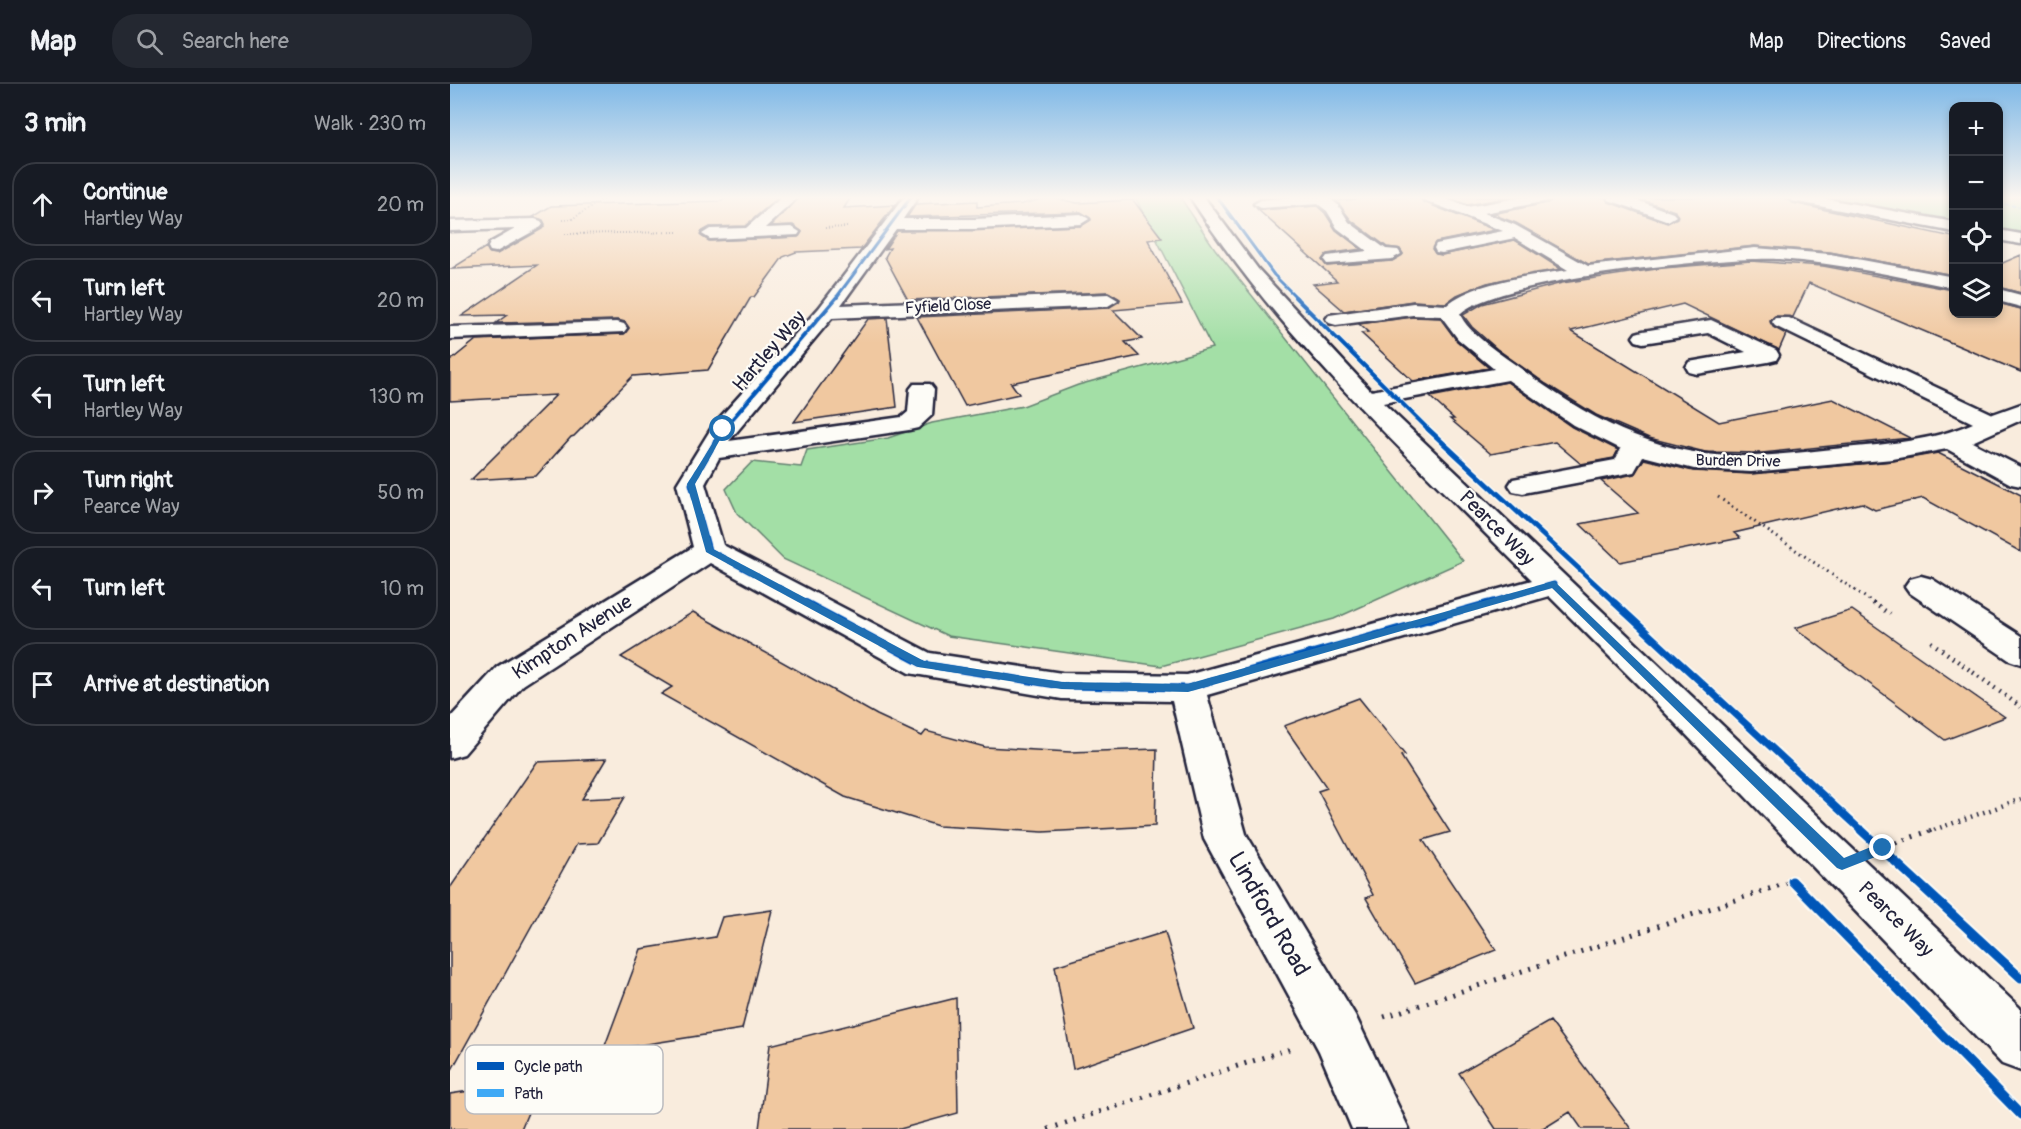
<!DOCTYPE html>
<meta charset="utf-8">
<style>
body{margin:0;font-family:Pangolin,sans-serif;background:#242831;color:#f1f3f6}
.controls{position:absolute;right:18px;top:18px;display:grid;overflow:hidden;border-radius:12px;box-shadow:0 3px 9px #0003}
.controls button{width:54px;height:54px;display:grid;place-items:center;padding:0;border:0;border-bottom:2px solid #363941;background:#171b24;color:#f1f3f6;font:30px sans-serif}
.stop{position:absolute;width:18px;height:18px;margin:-14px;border:4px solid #1f6fb2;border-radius:50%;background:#fff}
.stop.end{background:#1f6fb2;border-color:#fff;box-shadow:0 2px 6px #0008}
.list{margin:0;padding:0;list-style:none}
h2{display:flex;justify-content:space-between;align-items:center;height:78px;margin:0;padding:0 24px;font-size:26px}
h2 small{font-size:20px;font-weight:400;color:#9ea1a6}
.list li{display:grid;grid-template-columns:39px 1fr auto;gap:18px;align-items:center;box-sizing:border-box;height:84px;margin:0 12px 12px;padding:0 12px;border:2px solid #363941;border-radius:24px}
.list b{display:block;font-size:22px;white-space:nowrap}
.list p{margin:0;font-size:20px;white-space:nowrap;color:#9ea1a6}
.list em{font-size:20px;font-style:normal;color:#9ea1a6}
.icon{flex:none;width:33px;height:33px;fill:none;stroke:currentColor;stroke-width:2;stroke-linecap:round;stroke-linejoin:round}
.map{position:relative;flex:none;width:1571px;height:1045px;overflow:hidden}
header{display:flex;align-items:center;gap:36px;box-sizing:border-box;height:84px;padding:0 30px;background:#171b24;border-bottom:2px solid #363941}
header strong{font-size:28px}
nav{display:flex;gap:33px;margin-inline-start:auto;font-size:21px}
.search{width:420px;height:54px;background:#242831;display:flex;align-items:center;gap:15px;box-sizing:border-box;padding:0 21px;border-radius:24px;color:#9ea1a6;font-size:22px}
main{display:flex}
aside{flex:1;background:#171b24}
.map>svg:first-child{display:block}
.green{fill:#a3dfa6;stroke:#628070;stroke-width:1.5}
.building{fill:#f0c8a0;stroke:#22223b;stroke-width:1.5}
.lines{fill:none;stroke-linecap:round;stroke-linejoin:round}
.minor-casing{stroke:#22223b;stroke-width:5}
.path-far3{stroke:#22223b;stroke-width:2;stroke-dasharray:1 2;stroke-linecap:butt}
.path-far2{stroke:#22223b;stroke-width:3;stroke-dasharray:1.5 4;stroke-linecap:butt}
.path-far1{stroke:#22223b;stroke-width:4.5;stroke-dasharray:1.5 5;stroke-linecap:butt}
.path{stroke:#22223b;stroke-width:5;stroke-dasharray:2 7;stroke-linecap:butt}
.minor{fill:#fdfcf7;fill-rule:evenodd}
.quiet{stroke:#3fa9f5;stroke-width:2;stroke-dasharray:4.5 2;stroke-linecap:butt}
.cycleway-far4-casing{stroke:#fdfcf7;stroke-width:5}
.cycleway-far3-casing{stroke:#fdfcf7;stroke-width:6}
.cycleway-far2-casing{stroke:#fdfcf7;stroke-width:8}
.cycleway-far1-casing{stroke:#fdfcf7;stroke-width:10}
.cycleway-casing{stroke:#fdfcf7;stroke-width:13}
.cycleway-far4{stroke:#0057b8;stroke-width:3}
.cycleway-far3{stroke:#0057b8;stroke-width:4}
.cycleway-far2{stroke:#0057b8;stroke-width:5}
.cycleway-far1{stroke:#0057b8;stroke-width:7}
.cycleway{stroke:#0057b8;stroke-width:9}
.route{fill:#1f6fb2}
.labels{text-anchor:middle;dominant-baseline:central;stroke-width:4.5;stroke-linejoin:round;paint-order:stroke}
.far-street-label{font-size:16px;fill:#22223b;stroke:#fdfcf7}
.street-label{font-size:20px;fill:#22223b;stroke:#fdfcf7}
.near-street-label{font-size:24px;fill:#22223b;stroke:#fdfcf7}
.key{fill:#fdfcf7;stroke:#bbbbbf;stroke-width:1.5}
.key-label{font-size:16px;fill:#22223b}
</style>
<header>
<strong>Map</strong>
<div class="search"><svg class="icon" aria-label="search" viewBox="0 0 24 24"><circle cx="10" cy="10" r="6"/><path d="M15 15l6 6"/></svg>Search here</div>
<nav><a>Map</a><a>Directions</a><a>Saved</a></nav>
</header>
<main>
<aside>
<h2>3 min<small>Walk · 230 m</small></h2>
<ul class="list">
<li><svg class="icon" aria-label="ahead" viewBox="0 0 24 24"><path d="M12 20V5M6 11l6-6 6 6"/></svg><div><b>Continue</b><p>Hartley Way</p></div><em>20 m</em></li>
<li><svg class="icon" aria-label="left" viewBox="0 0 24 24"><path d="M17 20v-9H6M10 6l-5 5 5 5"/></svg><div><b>Turn left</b><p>Hartley Way</p></div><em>20 m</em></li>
<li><svg class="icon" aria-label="left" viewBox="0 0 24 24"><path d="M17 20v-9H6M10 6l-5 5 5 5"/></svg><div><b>Turn left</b><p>Hartley Way</p></div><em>130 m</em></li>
<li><svg class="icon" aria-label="right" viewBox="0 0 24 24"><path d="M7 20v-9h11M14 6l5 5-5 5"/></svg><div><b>Turn right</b><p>Pearce Way</p></div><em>50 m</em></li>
<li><svg class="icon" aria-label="left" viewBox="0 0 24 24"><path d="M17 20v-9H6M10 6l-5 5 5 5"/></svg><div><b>Turn left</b></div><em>10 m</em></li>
<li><svg class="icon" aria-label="arrive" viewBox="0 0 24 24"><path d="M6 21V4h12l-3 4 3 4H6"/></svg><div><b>Arrive at destination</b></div></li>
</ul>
</aside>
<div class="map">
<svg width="1571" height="1045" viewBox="0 0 1571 1045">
<rect width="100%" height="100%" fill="#f9ecdd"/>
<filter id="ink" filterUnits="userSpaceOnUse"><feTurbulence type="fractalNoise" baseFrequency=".0167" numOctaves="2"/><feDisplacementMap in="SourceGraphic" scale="12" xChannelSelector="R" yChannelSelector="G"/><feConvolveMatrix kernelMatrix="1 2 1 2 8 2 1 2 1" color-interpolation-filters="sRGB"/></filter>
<g filter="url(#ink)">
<!-- green -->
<path class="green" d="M685 113H730L765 165 1013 477 884 535 711 582 498 552 333 475 287 429 276 405 302 378 351 383 357 366 438 354 482 339 573 322 628 301 762 264Z
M1352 113H1503V141Z
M1548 113H1571V153L1549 149Z"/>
<!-- building -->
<path class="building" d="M277 113H329L295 142 260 143 251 148V152L259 157 348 153 352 148 343 141 321 142 350 113H401L394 124 445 121 411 165 346 168 333 173 304 213H301L258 286 183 292 124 352 121 353 86 392 21 396 106 311 0 317V277L26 256 174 250 179 244 175 238 167 236 46 239 57 231 12 232 87 181 1 185 36 163 40 169 47 170 92 145 95 141 93 136 83 133 101 122 272 117Z
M600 113 627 119 683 116 712 154 698 156 732 220 663 226 692 255 675 258 689 272 561 299 569 310 515 322 467 233 658 224 670 215 658 208 458 216 435 173 440 164 435 165 447 147 631 142 641 136 631 128 457 133 466 120 527 117V123L572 120Z
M929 113H970L973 118 1045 146 986 158 982 165 986 170 992 171 1065 156 1111 185 1037 199 1007 211 996 219 963 217 894 227 863 200 887 197 806 124 811 126 867 122 875 129 886 146 911 165 877 170 872 176 877 182 942 177 953 170 950 165 937 163 901 136 886 117Z
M998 113H1061L1017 121Z
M1106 113H1155L1158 118 1217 139 1227 134 1225 127 1184 113H1334L1343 119 1503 153V191L1380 168 1305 162 1138 180 1066 139 1042 130 1097 119Z
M1571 171V209L1548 203V181Z
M1301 177 1373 182 1503 206V230H1548V219L1571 225V288L1359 199 1343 233 1325 232 1320 237 1323 243 1336 250 1329 266 1233 220 1121 247 1269 338 1383 315 1460 354 1312 369 1255 368 1199 354 1146 331 1096 300 1047 265 1022 243 1013 231 1032 220 1112 199 1213 184Z
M963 233 990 234 1007 257 1039 284 963 297 911 249 918 248 909 240Z
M437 234 447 323 344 338 418 235Z
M1057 298 1122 343 1168 366 1164 374 1131 380 1105 358 1041 370 1000 335H1004L980 313Z
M1488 369 1571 411V468L1473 414 1425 426 1412 419 1284 449 1290 454 1170 478 1130 440 1188 429 1151 397 1184 390 1194 375 1243 387 1301 390 1443 377Z
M1402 526 1555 633 1495 656 1345 544Z
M243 528 427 631 472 652 476 647 535 663 620 668 707 665 705 742 593 748 488 742 395 713 211 610 222 603 171 573Z
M909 614 955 671 951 672 1000 748 973 756 1046 866 965 899 916 814 923 811 868 707 877 704 834 642Z
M156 675 132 715 175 713 148 759 127 760 0 989V804L87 678Z
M322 826 292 945 153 967 191 865 265 853 272 833Z
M715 848 743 944 623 985 605 882Z
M506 914 508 1029 450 1045H309L320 961Z
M1100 937 1181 1045H1132L1120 1028 1093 1045H1046L1009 989Z
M92 996 71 1045H0V1010Z"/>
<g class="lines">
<defs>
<path id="minor" d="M332 113H348L315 144 342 143 350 148 348 151 260 155 252 150 260 145 296 144Z
M454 113H468L453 135H524L631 130 639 135 631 140 524 145H446L391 221 658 210 668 216 658 222 382 234 279 357 452 333 458 328 460 305 464 300H480L484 305 482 331 468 344 459 346 269 374 255 400 273 461 480 569 612 589 737 591 1082 496C962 375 832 257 740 113H754L808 185 921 307 1044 285 1008 255 991 232 963 231 886 241 879 239 876 235 879 231 963 219 997 221C1022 198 1085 191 1118 186L1065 154 992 169 986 168 984 164 986 160 1053 147 974 116 972 113H992L1017 123 1073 113H1104L1097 117 1034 129 1065 141 1138 182 1305 164 1380 170 1504 193V204C1446 192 1388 179 1329 175 1274 172 1045 195 1010 230 1017 249 1054 272 1070 284 1134 332 1204 371 1285 372 1322 373 1358 367 1394 364 1438 360 1482 357 1523 339L1325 242 1322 238 1325 234H1339L1543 330 1571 320V336L1522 358 1571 383V402L1561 400 1497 365 1443 375 1301 388 1244 385 1193 372 1184 388 1073 409 1063 407 1059 401 1063 395 1165 376 1171 365 1123 341 1058 296 933 319 1571 925V987L1552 980 1203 616 1099 512 757 611 796 750 905 931 959 1045H902L869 967 754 755 722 617 612 615 459 589 260 479 73 601 14 670 0 674V634L47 583 243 463 227 400 264 340 369 224Z
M844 113H878L888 121 899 138 936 165 948 166 951 170 942 175 877 180 874 176 877 172 917 167 887 144 877 127 868 120 811 124 804 120 811 116Z
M1157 113H1178L1223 129 1226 132 1218 137 1213 135 1159 116Z
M1336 113H1366L1504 138V148L1343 117Z
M85 135 91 137 93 140 91 143 46 168 40 167 38 163 40 159 65 145 0 147V137Z
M1548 146 1571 150V160L1548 156Z
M1548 205 1571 211V223L1548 217Z
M1261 236 1326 266 1329 271 1326 276 1318 278 1247 290 1239 288 1236 283 1239 278 1296 268 1258 249 1193 259 1186 257 1183 253 1186 249 1193 247Z
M167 238 174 240 177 244 174 248 0 255V243Z
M1471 492 1482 495 1571 552V580L1559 576 1460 509 1455 502 1460 495Z"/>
</defs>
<!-- minor casing -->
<use href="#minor" class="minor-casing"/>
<!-- path-far3 -->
<path class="path-far3" d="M113 136 122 135 157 113
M375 144 398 143
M115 150 227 148"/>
<!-- path-far2 -->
<path class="path-far2" d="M1268 413 1425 520"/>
<!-- path-far1 -->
<path class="path-far1" d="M1423 519 1440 530
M1481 558 1571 623
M1478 748 1571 715"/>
<!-- path -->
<path class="path" d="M1437 762 1482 746
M934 933 1340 798
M598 1045 839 965"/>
<!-- minor -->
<use href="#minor" class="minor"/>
<!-- quiet -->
<path class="quiet" d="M1548 119 1571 123"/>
<defs>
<path id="cycleway-far4" d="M767 113 824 191 847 214
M386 214 461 113"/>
<path id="cycleway-far3" d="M845 213 980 347
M272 347 387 213"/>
<path id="cycleway-far2" d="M273 345 241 400 259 466 360 520
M978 345 1167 520
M1033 520 1104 500"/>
<path id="cycleway-far1" d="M357 519 472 580 612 602 737 604 1038 519
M1165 519 1413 748"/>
<path id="cycleway" d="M1411 746 1571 894
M1342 797 1571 1031"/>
</defs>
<!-- cycleway-far4 casing -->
<use href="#cycleway-far4" class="cycleway-far4-casing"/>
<!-- cycleway-far3 casing -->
<use href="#cycleway-far3" class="cycleway-far3-casing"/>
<!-- cycleway-far2 casing -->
<use href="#cycleway-far2" class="cycleway-far2-casing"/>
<!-- cycleway-far1 casing -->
<use href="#cycleway-far1" class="cycleway-far1-casing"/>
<!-- cycleway casing -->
<use href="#cycleway" class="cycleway-casing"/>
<!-- cycleway-far4 -->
<use href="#cycleway-far4" class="cycleway-far4"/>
<!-- cycleway-far3 -->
<use href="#cycleway-far3" class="cycleway-far3"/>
<!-- cycleway-far2 -->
<use href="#cycleway-far2" class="cycleway-far2"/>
<!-- cycleway-far1 -->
<use href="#cycleway-far1" class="cycleway-far1"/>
<!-- cycleway -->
<use href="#cycleway" class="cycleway"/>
</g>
</g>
<!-- sky -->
<linearGradient id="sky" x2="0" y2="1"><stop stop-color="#80b9e7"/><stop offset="0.44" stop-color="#fcf6f0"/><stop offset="1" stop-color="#fcf6f0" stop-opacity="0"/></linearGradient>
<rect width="1571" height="259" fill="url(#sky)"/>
<!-- route -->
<path class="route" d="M273 343 276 345 245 400 263 465 474 577 612 598 738 600 1104 497 1394 774 1433 758 1440 764 1438 768 1392 786 1387 784 1102 504 738 608 612 605 468 583 256 468 237 400Z"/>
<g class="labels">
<!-- far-street labels -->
<g class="far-street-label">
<text transform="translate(498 222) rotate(-3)">Fyfield Close</text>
<text transform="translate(1288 377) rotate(1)">Burden Drive</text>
</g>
<!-- street labels -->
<g class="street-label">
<text transform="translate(319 267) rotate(-49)">Hartley Way</text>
<text transform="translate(1047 444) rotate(45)">Pearce Way</text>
<text transform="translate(122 553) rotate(-33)">Kimpton Avenue</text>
<text transform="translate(1446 835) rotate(45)">Pearce Way</text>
</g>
<!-- near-street labels -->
<g class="near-street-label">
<text transform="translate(819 830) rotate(60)">Lindford Road</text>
</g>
</g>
<!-- legend -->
<rect x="15" y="961" width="198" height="69" rx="9" class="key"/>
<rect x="27" y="978" width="27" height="8" fill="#0057b8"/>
<rect x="27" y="1005" width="27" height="8" fill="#3fa9f5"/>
<g class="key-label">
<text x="64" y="988">Cycle path</text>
<text x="64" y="1015">Path</text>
</g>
</svg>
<div class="controls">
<button>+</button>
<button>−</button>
<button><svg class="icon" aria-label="locate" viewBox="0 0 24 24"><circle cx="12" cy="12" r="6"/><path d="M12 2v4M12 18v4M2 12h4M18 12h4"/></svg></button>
<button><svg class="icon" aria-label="layers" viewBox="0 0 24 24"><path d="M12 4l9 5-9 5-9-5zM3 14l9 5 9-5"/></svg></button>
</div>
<div class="stop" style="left:273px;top:345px"></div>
<div class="stop end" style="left:1433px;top:764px"></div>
</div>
</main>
